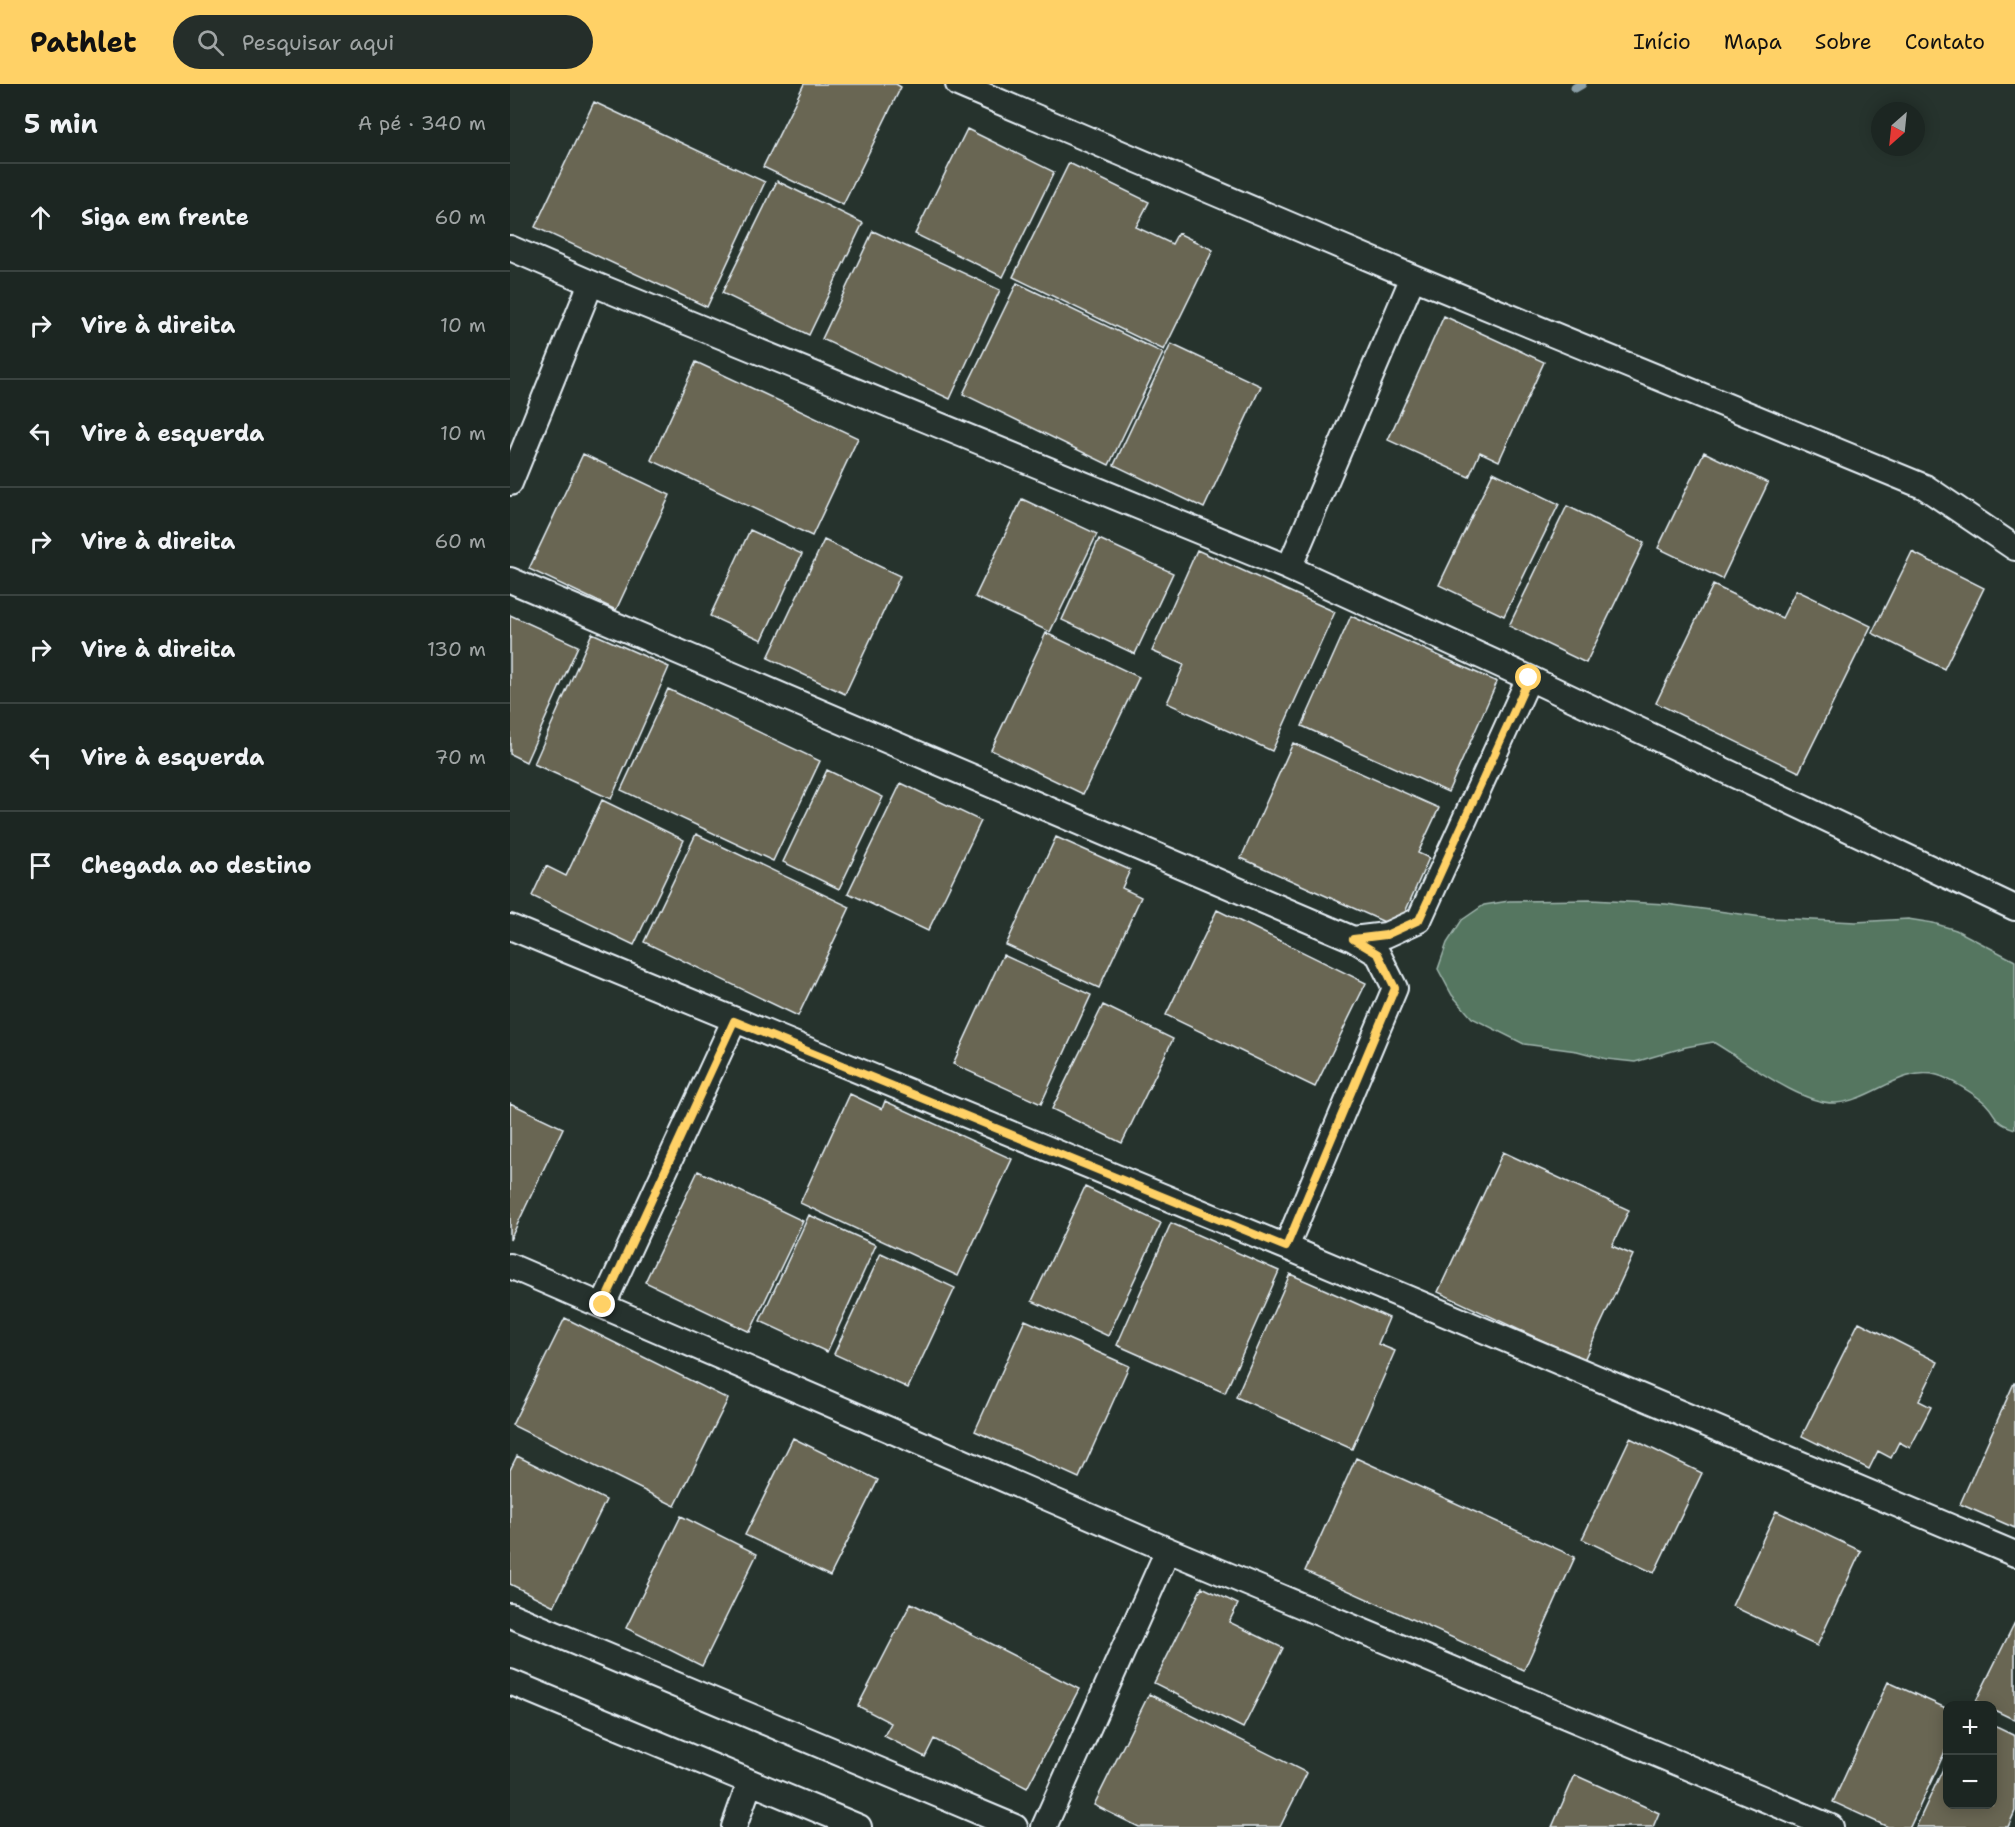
<!DOCTYPE html>
<html lang="pt">
<meta charset="utf-8">
<style>
body{margin:0;font-family:"Shantell Sans",sans-serif;background:#252e2a;color:#f1f3f6}
.controls{position:absolute;right:18px;bottom:18px;display:grid;overflow:hidden;border-radius:12px;box-shadow:0 3px 15px #0003}
.controls button{width:54px;height:54px;display:grid;place-items:center;padding:0;border:0;border-bottom:2px solid #3a4340;background:#1c2622;color:#f1f3f6;font:30px sans-serif}
.compass{position:absolute;left:1361px;top:18px;width:54px;height:54px;border-radius:50%;background:#1c2622;box-shadow:0 3px 15px #0003;rotate:207deg}
.stop{position:absolute;width:18px;height:18px;margin:-14px;border:4px solid #ffd166;border-radius:50%;background:#fff}
.stop.end{background:#ffd166;border-color:#fff;box-shadow:0 2px 6px #0008}
.list{margin:0;padding:0;list-style:none}
h2{display:flex;justify-content:space-between;align-items:center;height:78px;margin:0;padding:0 24px;font-size:26px}
h2 small{font-size:20px;font-weight:400;color:#a0a5a5}
.list li{display:grid;grid-template-columns:39px 1fr auto;gap:18px;align-items:center;box-sizing:border-box;height:108px;padding:0 24px;border-top:2px solid #3a4340}
.list b{display:block;font-size:22px;white-space:nowrap}
.list em{font-size:20px;font-style:normal;color:#a0a5a5}
.icon{flex:none;width:33px;height:33px;fill:none;stroke:currentColor;stroke-width:2;stroke-linecap:round;stroke-linejoin:round}
.map{position:relative;flex:none;width:1505px;height:1743px;overflow:hidden}
header{display:flex;align-items:center;gap:36px;box-sizing:border-box;height:84px;padding:0 30px;background:#ffd166;color:#111}
header strong{font-size:28px}
nav{display:flex;gap:33px;margin-inline-start:auto;font-size:21px}
.search{width:420px;height:54px;background:#252e2a;display:flex;align-items:center;gap:15px;box-sizing:border-box;padding:0 21px;border-radius:33px;color:#a0a5a5;font-size:22px}
main{display:flex}
aside{flex:1;background:#1c2622}
.map>svg:first-child{display:block}
.green{fill:#547660;stroke:#9eb4ac;stroke-width:1.5}
.lines{fill:none;stroke-linecap:round;stroke-linejoin:round}
.stream{stroke:#8a9fa7;stroke-width:9}
.building{fill:#696652;stroke:#e8f1f8;stroke-width:1.5}
.street-casing{stroke:#e8f1f8;stroke-width:28}
.street{stroke:#26332d;stroke-width:24}
.route{stroke:#ffd166;stroke-width:8}
</style>
<header>
<strong>Pathlet</strong>
<div class="search"><svg class="icon" aria-label="search" viewBox="0 0 24 24"><circle cx="10" cy="10" r="6"/><path d="M15 15l6 6"/></svg>Pesquisar aqui</div>
<nav><a>Início</a><a>Mapa</a><a>Sobre</a><a>Contato</a></nav>
</header>
<main>
<aside>
<h2>5 min<small>A pé · 340 m</small></h2>
<ul class="list">
<li><svg class="icon" aria-label="ahead" viewBox="0 0 24 24"><path d="M12 20V5M6 11l6-6 6 6"/></svg><div><b>Siga em frente</b></div><em>60 m</em></li>
<li><svg class="icon" aria-label="right" viewBox="0 0 24 24"><path d="M7 20v-9h11M14 6l5 5-5 5"/></svg><div><b>Vire à direita</b></div><em>10 m</em></li>
<li><svg class="icon" aria-label="left" viewBox="0 0 24 24"><path d="M17 20v-9H6M10 6l-5 5 5 5"/></svg><div><b>Vire à esquerda</b></div><em>10 m</em></li>
<li><svg class="icon" aria-label="right" viewBox="0 0 24 24"><path d="M7 20v-9h11M14 6l5 5-5 5"/></svg><div><b>Vire à direita</b></div><em>60 m</em></li>
<li><svg class="icon" aria-label="right" viewBox="0 0 24 24"><path d="M7 20v-9h11M14 6l5 5-5 5"/></svg><div><b>Vire à direita</b></div><em>130 m</em></li>
<li><svg class="icon" aria-label="left" viewBox="0 0 24 24"><path d="M17 20v-9H6M10 6l-5 5 5 5"/></svg><div><b>Vire à esquerda</b></div><em>70 m</em></li>
<li><svg class="icon" aria-label="arrive" viewBox="0 0 24 24"><path d="M6 21V4h12l-3 4 3 4H6"/></svg><div><b>Chegada ao destino</b></div></li>
</ul>
</aside>
<div class="map">
<svg width="1505" height="1743" viewBox="0 0 1505 1743">
<rect width="100%" height="100%" fill="#26332d"/>
<filter id="ink" filterUnits="userSpaceOnUse"><feTurbulence type="fractalNoise" baseFrequency=".0167" numOctaves="2"/><feDisplacementMap in="SourceGraphic" scale="12" xChannelSelector="R" yChannelSelector="G"/><feConvolveMatrix kernelMatrix="1 2 1 2 8 2 1 2 1" color-interpolation-filters="sRGB"/></filter>
<g filter="url(#ink)">
<!-- green -->
<path class="green" d="M1081 816 1156 820 1260 834 1346 838 1398 835 1423 839 1446 846 1505 877V1045C1482 1038 1489 1033 1475 1019 1466 1011 1439 994 1427 991 1391 982 1361 1017 1326 1019 1291 1021 1234 976 1203 958L1176 963 1125 978 1097 975 1067 967 1014 960 962 934 942 911 928 885 937 859 952 836 974 821 999 817Z"/>
<g class="lines">
<!-- stream -->
<path class="stream" d="M1065 4 1072 0"/>
</g>
<!-- building -->
<path class="building" d="M294 0H386L391 3 333 121 253 83Z
M84 18 255 98 197 223 25 143Z
M457 45 544 88 493 193 405 150Z
M559 79 639 118 626 143 662 160 668 149 703 166 654 266 503 193Z
M267 97 353 139 299 251 212 209Z
M363 147 490 206 440 315 312 255Z
M507 199 653 269 599 381 453 310Z
M934 232 1034 278 989 377 970 368 959 393 878 356Z
M661 260 751 302 694 424 604 381Z
M186 278 348 354 302 452 141 376Z
M1194 368 1258 399 1212 495 1148 464Z
M73 370 160 411 106 526 19 485Z
M983 388 1049 420 994 532 929 501Z
M512 415 587 450 540 548 465 513Z
M1057 422 1134 459 1076 579 999 542Z
M240 446 292 470 252 556 200 532Z
M589 455 663 489 625 570 552 536Z
M314 456 390 492 335 610 258 574Z
M687 466 825 528 762 667 657 619 674 581 642 567Z
M1402 468 1474 504 1434 585 1362 549Z
M1203 501 1272 534 1286 506 1361 542 1289 688 1146 619Z
M0 531 68 562 16 678 0 670Z
M841 532 987 598 938 708 792 642Z
M82 549 159 583 101 715 24 680Z
M536 549 629 593 573 710 481 666Z
M158 605 310 677 263 777 111 706Z
M783 659 929 724 908 769 919 774 888 844 731 774Z
M317 686 373 713 329 805 273 778Z
M391 699 471 737 418 847 338 809Z
M92 716 174 756 124 861 22 812 36 782 56 792Z
M186 750 340 823 288 932 134 858Z
M546 753 620 786 612 804 631 813 589 904 496 861Z
M707 826 856 899 805 1003 656 931Z
M493 871 581 911 531 1020 443 980Z
M593 921 663 955 612 1059 542 1025Z
M340 1010 372 1025 375 1017 502 1075 448 1192 290 1119Z
M0 1019 53 1044 0 1156Z
M993 1068 1119 1126 1102 1162 1123 1171 1074 1276 928 1208Z
M188 1087 293 1137 240 1248 135 1198Z
M575 1103 651 1139 598 1252 522 1217Z
M299 1131 366 1161 317 1268 250 1237Z
M661 1139 769 1187 715 1309 607 1261Z
M371 1169 445 1204 398 1304 324 1270Z
M780 1190 879 1234 868 1260 885 1267 842 1365 726 1313Z
M55 1234 218 1315 165 1422 2 1341Z
M515 1236 619 1282 569 1394 465 1347Z
M1349 1238 1428 1278 1409 1317 1421 1323 1400 1364 1389 1358 1381 1374 1368 1367 1359 1385 1292 1352Z
M1504 1299H1505V1444L1450 1420Z
M283 1354 368 1396 320 1492 235 1451Z
M1120 1354 1192 1389 1144 1489 1072 1455Z
M7 1372 96 1416 44 1522 0 1500V1386Z
M846 1374 1065 1473 1014 1586 795 1487Z
M1266 1427 1351 1467 1307 1562 1222 1522Z
M171 1432 247 1470 192 1582 116 1544Z
M692 1503 728 1520 719 1538 773 1564 733 1644 644 1599Z
M401 1519 569 1605 517 1704 424 1655 415 1673 374 1652 381 1639 348 1622Z
M1505 1538V1636L1482 1625V1622H1475L1466 1617Z
M1378 1598 1438 1625V1661L1400 1743H1378L1323 1718Z
M639 1610 797 1689 770 1743H629L584 1721Z
M1482 1641 1505 1652V1727L1498 1743H1406L1438 1674V1720H1482Z
M1065 1691 1149 1729 1143 1743H1042Z"/>
<g class="lines">
<defs>
<path id="street" d="M448 0 903 193 1415 403 1505 464
M0 164 81 199 779 484 1019 594 1505 824
M0 399 81 199
M779 484 903 193
M0 496 843 855 868 870 885 904 776 1163
M0 843 776 1163 1505 1470
M843 855 876 851 909 836 1019 594
M0 1182 658 1466 1321 1743
M93 1221 224 937
M0 1531 505 1743
M0 1598 349 1743
M224 1743 240 1698
M534 1743 658 1466"/>
</defs>
<!-- street casing -->
<use href="#street" class="street-casing"/>
<!-- street -->
<use href="#street" class="street"/>
</g>
</g>
<g class="lines" filter="url(#ink)">
<!-- route -->
<path class="route" d="M93 1221 224 937 776 1163 885 904 868 870 843 855 876 851 909 836 1019 594"/>
</g>
</svg>
<div class="controls">
<button>+</button>
<button>−</button>
</div>
<svg class="compass" viewBox="-18 -18 36 36"><path d="M0-13l5 13h-10z" fill="#e53935"/><path d="M0 13l5-13h-10z" fill="#a0a5a5"/></svg>
<div class="stop" style="left:1019px;top:594px"></div>
<div class="stop end" style="left:93px;top:1221px"></div>
</div>
</main>
